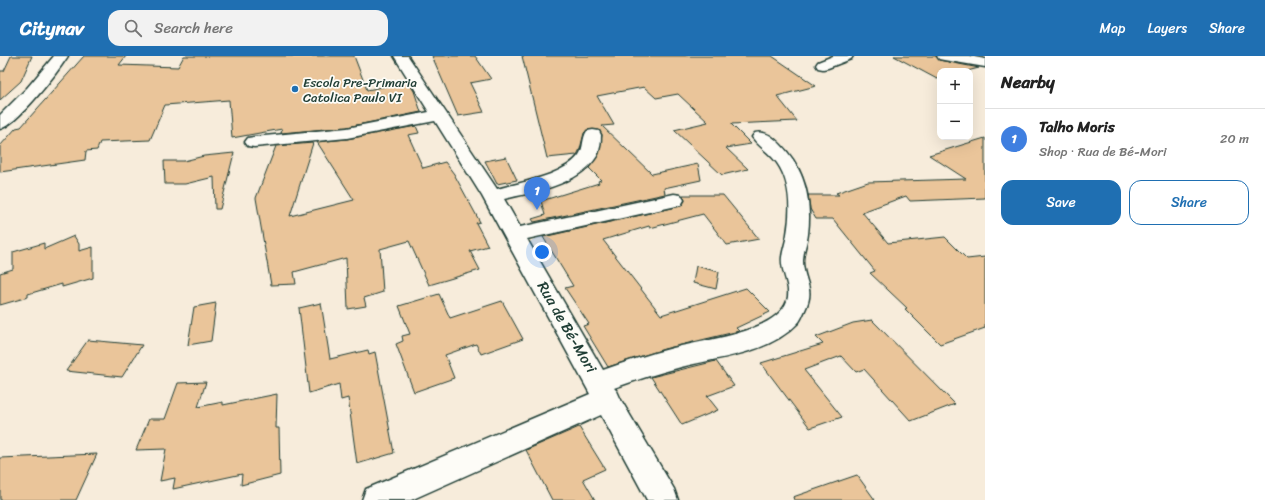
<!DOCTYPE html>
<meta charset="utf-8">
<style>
body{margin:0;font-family:Sriracha,sans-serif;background:#f2f2f2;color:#222}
.controls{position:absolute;right:12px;top:12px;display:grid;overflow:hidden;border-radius:8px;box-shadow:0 4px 16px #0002}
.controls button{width:36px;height:36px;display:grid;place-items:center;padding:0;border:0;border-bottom:1px solid #e0e0e0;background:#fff;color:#222;font:20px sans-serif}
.you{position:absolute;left:542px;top:196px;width:14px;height:14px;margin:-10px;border:3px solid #fff;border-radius:50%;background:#1a73e8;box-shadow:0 0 0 6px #1a73e833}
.badge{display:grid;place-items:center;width:26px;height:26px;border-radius:50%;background:#1f6fb2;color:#fff;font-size:13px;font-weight:700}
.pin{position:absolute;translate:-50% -33px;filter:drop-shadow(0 1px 2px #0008)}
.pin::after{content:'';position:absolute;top:21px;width:14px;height:12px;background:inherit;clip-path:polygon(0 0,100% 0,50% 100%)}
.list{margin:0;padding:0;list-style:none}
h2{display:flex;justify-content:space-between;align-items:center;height:52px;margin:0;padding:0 16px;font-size:17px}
h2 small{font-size:13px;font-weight:400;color:#767676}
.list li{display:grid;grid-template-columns:26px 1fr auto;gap:12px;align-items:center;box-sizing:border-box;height:60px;padding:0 16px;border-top:1px solid #e0e0e0}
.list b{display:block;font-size:15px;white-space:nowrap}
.list p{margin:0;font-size:13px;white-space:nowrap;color:#767676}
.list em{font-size:13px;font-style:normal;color:#767676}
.actions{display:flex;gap:8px;padding:12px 16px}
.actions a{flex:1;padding:9px 0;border:1px solid #1f6fb2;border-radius:12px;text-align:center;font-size:14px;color:#1f6fb2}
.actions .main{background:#1f6fb2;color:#fff}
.icon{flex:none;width:22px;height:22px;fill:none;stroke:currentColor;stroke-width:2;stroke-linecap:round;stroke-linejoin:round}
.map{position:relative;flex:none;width:985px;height:444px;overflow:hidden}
header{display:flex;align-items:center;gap:24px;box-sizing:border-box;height:56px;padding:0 20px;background:#1f6fb2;color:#fff}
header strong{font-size:19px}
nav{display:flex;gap:22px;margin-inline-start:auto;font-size:14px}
.search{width:280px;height:36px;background:#f2f2f2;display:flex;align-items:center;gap:10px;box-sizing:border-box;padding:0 14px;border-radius:12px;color:#767676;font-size:15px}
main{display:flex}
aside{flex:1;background:#fff}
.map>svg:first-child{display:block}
.building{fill:#eac59a;stroke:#1f3d34}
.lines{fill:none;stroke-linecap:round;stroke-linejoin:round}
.minor-casing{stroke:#1f3d34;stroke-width:3}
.minor{fill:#fdfcf7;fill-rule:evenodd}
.poi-dot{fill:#1f6fb2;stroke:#fdfcf7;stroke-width:1.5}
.labels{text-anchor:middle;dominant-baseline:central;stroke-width:3.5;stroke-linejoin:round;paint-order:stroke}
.far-poi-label{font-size:13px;fill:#1f3d34;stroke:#fdfcf7;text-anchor:start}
.street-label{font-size:15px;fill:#1f3d34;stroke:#fdfcf7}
</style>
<header>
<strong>Citynav</strong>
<div class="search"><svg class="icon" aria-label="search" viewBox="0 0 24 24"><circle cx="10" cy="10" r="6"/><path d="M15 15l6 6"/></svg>Search here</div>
<nav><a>Map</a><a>Layers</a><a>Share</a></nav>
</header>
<main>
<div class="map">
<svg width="985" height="444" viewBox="0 0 985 444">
<rect width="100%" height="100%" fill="#f7ecdb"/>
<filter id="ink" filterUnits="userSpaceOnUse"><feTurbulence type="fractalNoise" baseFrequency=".025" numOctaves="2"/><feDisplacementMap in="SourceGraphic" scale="8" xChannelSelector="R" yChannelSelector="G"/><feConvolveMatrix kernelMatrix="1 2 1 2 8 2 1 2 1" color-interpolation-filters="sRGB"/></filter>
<g filter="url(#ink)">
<!-- building -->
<path class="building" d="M11 0H32L21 25 0 44V15H4Z
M84 0H126L119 9 178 11 184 0H354L367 34 408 26 414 35 421 56 347 71 281 77 282 73 232 82 229 44 165 49 150 84 100 86 97 94 86 95 85 104 0 116V90L16 72 21 71Z
M432 0H475L491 23 470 27 484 56 458 60Z
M522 0H772L816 30 777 40 797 65 731 68 751 88 726 92 748 113 722 119 674 74 708 66 678 38 656 42 644 31 597 40 614 69 602 70 652 118 698 108 701 124 664 132 665 138 534 166 532 163 545 159 541 145 599 127 598 125 601 124 589 112 599 98 602 79 599 74H587L584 77 580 93 577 99 547 102Z
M894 0H936L939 4 979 12 967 15H940V22L937 23Z
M416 70 419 77 408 79 423 112 445 106 454 118 480 166 476 167 488 190 470 195 480 214 429 229 409 185 380 193 383 236 364 242 366 250 348 253 346 202 294 216 296 228 271 229 256 142 276 90 313 87 290 160 354 144 317 86 347 83Z
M985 82V142L910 145 906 140 862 156 888 187 945 181 967 203 985 201V272L940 288 905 253 907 252 870 217 875 215 833 163H816L810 153 808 139H839L836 137 868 126 966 123 929 99Z
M234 97 220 153H215L214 121 185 128H165L164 105H184L204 100Z
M506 101 517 124 497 128 485 105Z
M683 139H723L759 183 727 189 703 158 650 172 649 170 603 184 661 259 746 232 770 256 736 272 739 275 664 293 608 311 583 270 589 268 565 232 573 230 543 181 681 150 685 145Z
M74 180 79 188V195L93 191V222L62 231V228L28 238V241L0 249V217L13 213V196L44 187V193Z
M696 210 719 216 716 233 693 227Z
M439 238 450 262 502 245 523 283 481 298 476 288 445 299 454 322 414 336 396 288 403 285 402 280 410 278 399 250Z
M216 247 211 285 188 289 194 251Z
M321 247 330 303 368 294 369 298 375 296 394 397 357 408 348 342 341 344 339 328 309 337 299 252Z
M872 264 955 348 911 365 864 313 856 316 841 300 804 314 842 361 810 372 761 307 823 288 816 281 853 267Z
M88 284 142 289 122 321 66 315Z
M716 305 734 330 707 340 718 354 682 369 651 321Z
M206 326 198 351 223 346V349L277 338 276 372H279L280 419 241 429 242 418 173 433 175 422 160 425 166 393 136 394 149 363H165L178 327Z
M579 371 605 413 583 423 595 444H552L526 394Z
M97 398 76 444H0V402Z
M857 419 875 444H794L793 441Z"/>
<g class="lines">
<defs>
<path id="minor" d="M54 0H68C57 17 18 68 0 73V59L27 32Z
M394 0H408L497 133C522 126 563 120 579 99 584 92 582 82 587 75L593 74 599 75 601 79C601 86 600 94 597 100 579 129 534 136 504 143L520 171 674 138 681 139 684 144 681 149 527 183 603 314C626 306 649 298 673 292 701 284 776 277 787 245 792 230 780 216 782 201 783 193 786 186 787 178 791 155 791 127 777 107 770 97 759 91 752 81L755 77C766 75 773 81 781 89 805 113 812 145 808 178 807 187 803 196 803 205 803 225 816 232 805 254 803 258 801 264 798 267 769 298 719 301 681 311 658 317 636 324 614 332L617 335 621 344 674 433 678 444H647L601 359 411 444H362L366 433 590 338 482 140 435 65 347 82 254 91 248 90 245 86 248 82 254 81 347 72 429 56Z
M833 0H853L851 3 828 12 823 13 818 12 816 9 818 6Z
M937 0H969L985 3V11L944 4 939 3Z"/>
</defs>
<!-- minor casing -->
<use href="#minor" class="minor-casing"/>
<!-- minor -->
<use href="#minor" class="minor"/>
</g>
</g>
<!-- markers -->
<circle class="poi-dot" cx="295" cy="33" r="4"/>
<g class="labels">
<!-- far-poi labels -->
<g class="far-poi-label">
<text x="303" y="26">Escola Pre-Primaria<tspan x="303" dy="15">Catolica Paulo VI</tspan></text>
</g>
<!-- street labels -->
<g class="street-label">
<text transform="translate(567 271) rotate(60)">Rua de Bé-Mori</text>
</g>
</g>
</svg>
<div class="controls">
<button>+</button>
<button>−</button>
</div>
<div class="you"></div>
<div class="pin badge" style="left:537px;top:154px;background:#3f7fe0">1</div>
</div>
<aside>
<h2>Nearby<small></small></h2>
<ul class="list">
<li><span class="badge" style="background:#3f7fe0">1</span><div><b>Talho Moris</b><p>Shop · Rua de Bé-Mori</p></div><em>20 m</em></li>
</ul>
<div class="actions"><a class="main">Save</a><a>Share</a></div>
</aside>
</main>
